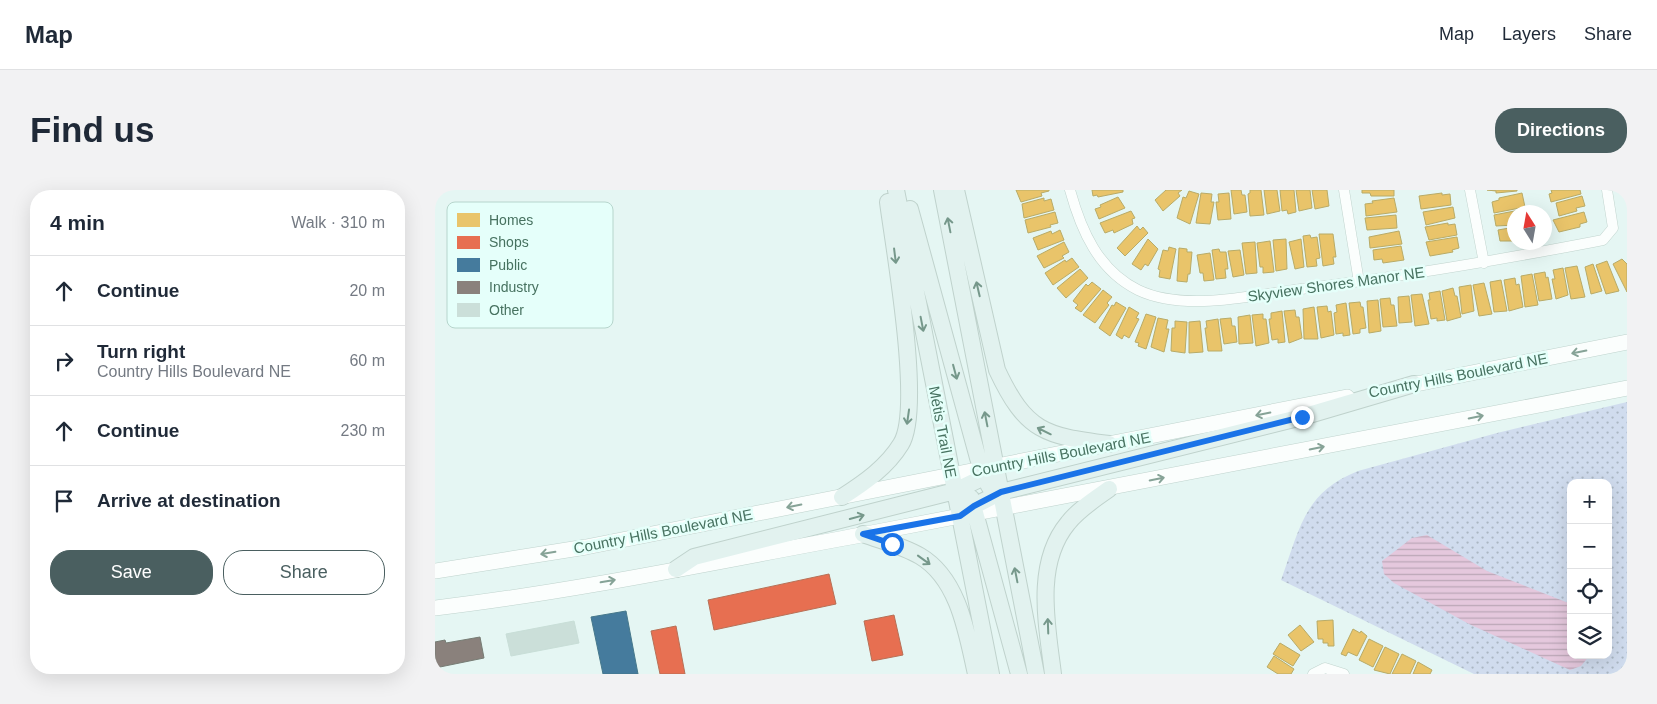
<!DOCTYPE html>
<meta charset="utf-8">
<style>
body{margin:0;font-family:Arial,sans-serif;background:#f2f2f3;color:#1f2937}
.controls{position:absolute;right:15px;bottom:15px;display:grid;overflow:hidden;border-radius:10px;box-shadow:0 5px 20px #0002}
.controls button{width:45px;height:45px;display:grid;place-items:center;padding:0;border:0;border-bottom:1px solid #e0e1e3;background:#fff;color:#1f2937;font:25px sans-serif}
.compass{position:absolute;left:1072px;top:15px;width:45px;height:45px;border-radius:50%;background:#fff;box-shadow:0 5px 20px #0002;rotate:349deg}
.stop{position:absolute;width:15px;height:15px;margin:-11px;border:4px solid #1a73e8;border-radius:50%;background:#fff}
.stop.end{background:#1a73e8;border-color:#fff;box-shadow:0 1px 5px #0008}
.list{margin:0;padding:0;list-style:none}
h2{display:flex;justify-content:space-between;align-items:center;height:65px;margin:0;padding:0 20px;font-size:21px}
h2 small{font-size:16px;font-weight:400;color:#747a83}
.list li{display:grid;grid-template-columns:32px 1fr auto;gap:15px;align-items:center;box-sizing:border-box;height:70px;padding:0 20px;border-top:1px solid #e0e1e3}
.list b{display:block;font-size:19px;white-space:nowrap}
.list p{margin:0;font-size:16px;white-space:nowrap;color:#747a83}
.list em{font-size:16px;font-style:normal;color:#747a83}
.actions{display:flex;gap:10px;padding:15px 20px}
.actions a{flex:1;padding:11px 0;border:1px solid #4a5f60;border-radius:20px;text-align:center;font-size:18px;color:#4a5f60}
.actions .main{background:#4a5f60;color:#fff}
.icon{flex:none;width:28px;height:28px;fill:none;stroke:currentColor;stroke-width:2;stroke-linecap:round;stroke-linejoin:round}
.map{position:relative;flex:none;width:1192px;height:484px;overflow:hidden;border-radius:20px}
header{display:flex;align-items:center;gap:30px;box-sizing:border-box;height:70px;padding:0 25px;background:#fff;border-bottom:1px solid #e0e1e3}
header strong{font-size:24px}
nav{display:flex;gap:28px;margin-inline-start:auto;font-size:18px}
.intro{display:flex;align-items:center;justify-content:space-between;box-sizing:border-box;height:120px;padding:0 30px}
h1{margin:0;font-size:35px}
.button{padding:12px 22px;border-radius:20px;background:#4a5f60;color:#fff;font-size:18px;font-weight:700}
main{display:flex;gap:30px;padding:0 30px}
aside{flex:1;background:#fff;border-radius:20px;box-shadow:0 5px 20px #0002}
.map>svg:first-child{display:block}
.park{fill:url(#park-dots);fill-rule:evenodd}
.water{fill:url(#water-rules)}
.homes{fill:#e9c46a;stroke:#b8ab67}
.shops{fill:#e76f51;stroke:#b77056}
.public{fill:#457b9d;stroke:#46788b}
.industry{fill:#8a817c;stroke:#767c74}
.building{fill:#cbdfd9;stroke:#c8ded7}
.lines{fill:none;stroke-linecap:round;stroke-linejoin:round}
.street-casing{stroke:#c1d4ce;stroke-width:11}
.secondary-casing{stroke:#bfd3cd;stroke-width:16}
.primary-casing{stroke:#bfd2cc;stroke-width:18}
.street{stroke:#fbfefd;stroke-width:10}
.secondary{stroke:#fbfefd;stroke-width:15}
.primary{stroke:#e2f2ef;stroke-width:16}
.oneway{stroke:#76988b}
.oneway2{stroke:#86a397}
.route{stroke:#1a73e8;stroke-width:6}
.labels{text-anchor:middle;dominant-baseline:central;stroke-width:5;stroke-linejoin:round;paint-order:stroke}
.street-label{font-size:15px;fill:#477260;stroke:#e5fffa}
.key{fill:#e5fffa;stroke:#b6d5cc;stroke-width:1}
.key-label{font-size:14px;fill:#477260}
</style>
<header>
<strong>Map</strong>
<nav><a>Map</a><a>Layers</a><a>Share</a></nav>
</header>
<div class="intro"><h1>Find us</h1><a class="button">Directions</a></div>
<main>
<aside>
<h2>4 min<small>Walk · 310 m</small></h2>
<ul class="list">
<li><svg class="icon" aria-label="ahead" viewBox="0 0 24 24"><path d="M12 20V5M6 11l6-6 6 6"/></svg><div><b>Continue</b></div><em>20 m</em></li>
<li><svg class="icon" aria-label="right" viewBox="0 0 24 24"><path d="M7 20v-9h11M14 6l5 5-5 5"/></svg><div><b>Turn right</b><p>Country Hills Boulevard NE</p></div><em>60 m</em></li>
<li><svg class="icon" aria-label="ahead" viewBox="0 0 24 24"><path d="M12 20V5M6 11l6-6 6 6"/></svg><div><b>Continue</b></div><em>230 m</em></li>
<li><svg class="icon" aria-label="arrive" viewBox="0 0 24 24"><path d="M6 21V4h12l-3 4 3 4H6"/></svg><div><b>Arrive at destination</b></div></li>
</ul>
<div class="actions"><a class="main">Save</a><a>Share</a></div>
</aside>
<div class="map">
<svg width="1192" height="484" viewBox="0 0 1192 484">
<defs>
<pattern id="park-dots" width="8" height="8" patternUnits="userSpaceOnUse" patternTransform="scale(1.25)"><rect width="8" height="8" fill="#d0dcee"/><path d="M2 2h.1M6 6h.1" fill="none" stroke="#abb7c4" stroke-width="1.8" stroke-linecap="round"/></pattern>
<pattern id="water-rules" width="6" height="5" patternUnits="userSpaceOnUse" patternTransform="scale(1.25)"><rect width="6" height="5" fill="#e5c8dd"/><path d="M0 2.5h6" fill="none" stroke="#bba7b7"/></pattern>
</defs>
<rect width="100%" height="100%" fill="#e5f6f3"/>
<!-- park -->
<path class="park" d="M1192 212V484H1039L846 390C865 339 868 303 923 281L1062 243ZM1136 293H1173V465H1136Z"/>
<!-- water -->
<path class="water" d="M992 345 1052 381 1136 414V465H1155L1146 476 1135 480 1034 434 959 393 949 384 947 371 977 348Z"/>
<!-- homes -->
<path class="homes" d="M581 0H614V1L606 3 607 6 586 12Z
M657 0H688V2L663 7 662 5 658 6Z
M731 0H747L743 3 745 6 728 21 720 10Z
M796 0H806L807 5H810L812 22 799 24Z
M815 0H826L829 25 815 26 813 4 815 3Z
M829 0H842L845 21 832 24Z
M845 0H859L861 22 853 24 852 20 847 21Z
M861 0H875L877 18 864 21Z
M877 0H892L894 16 880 19Z
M927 0H959V6H936L935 3H927Z
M1052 0H1082V1L1061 3V1Z
M1116 0H1145L1146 4 1116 12 1114 4 1117 3Z
M754 1 764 4 755 34 742 28 748 7 751 8Z
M766 3 777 4 776 12H779L775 34 761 33Z
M794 3 796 29 783 30 781 12H784L783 4Z
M1007 3V5L1015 4 1016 15 986 19 984 6Z
M1087 3 1090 17 1059 23 1057 12 1064 10V8Z
M1147 6 1150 16 1141 18 1142 21 1124 26 1121 13Z
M683 7 690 18 664 29 660 19 666 17 665 15Z
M609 8V11L616 9 619 20 589 28 587 14Z
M959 8 962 22 931 26 930 14 938 13 937 11Z
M1018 17 1020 28 991 35 988 22Z
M1090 19V22H1080V35L1061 36 1059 25Z
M696 21 700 28 697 29 698 34 679 43 678 40 670 43 665 33Z
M620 22 623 33 615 35 616 37 593 43 590 30Z
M1149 22 1152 32 1145 34V37L1124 42 1118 30Z
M961 25 962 38 932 40 930 28Z
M1013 33V35L1020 34 1022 45 994 50 990 37Z
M702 36 705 40 708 37 713 43 690 66 682 58Z
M1080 37V51H1065L1063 40Z
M625 40 629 50 603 60 598 48 616 41 617 44Z
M964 41 967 54 935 58 934 47Z
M884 44H898L901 67H898L899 74 888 76Z
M875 45 876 48 882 47 885 68 881 69 882 76 872 77 868 46Z
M1022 47 1024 58 1017 60 1018 62 995 66 991 52Z
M713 49 723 59 713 76 710 74 706 80 697 74Z
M851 49 852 79 841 81 838 50Z
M866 49 869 77 860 79 854 52Z
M835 51 839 82 828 83V77H825L822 53Z
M629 52 634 62 627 66 629 68 609 78 602 66Z
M820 52 822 83 811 84 807 53Z
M966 56 969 70 948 73 947 69 939 70 938 60Z
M734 57 741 59 735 89 724 87 725 80 723 79 728 60 733 61Z
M744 58 752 59V62H757L755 84H753L752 92 742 91Z
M784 59 785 62H791L793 79H790L791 88 781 89 777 60Z
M805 60 809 85 798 87 793 61Z
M775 63 779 90 769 91 768 83H765L762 65Z
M637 68 644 77 618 95 610 83 630 70 631 72Z
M1187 69 1192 74V102L1178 74Z
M1172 71 1184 101 1171 104 1161 75Z
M1158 74 1167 101 1156 104 1150 77Z
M1142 76 1150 107 1136 109 1130 78Z
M1128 78 1133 105 1121 109 1117 89H1120L1118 80Z
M645 79 653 88 631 108 622 98Z
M1110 82 1111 88 1113 87 1117 109 1104 111 1099 84Z
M1097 84 1103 115 1090 117 1086 86Z
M1080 88 1081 95 1084 94 1088 117 1074 121 1069 90Z
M1066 90 1072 121 1059 122 1055 92Z
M657 92 666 99 646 122 640 118 643 115 638 111 651 94 653 96Z
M1049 93 1057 124 1044 126 1038 95Z
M1036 95 1039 121 1027 124 1024 97Z
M1018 98 1020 106H1022L1026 127 1012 131 1007 101Z
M668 100 677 107 672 113 674 115 660 133 648 125Z
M1005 101 1010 130 1002 131V128L996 129 993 110H995L994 103Z
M987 104 994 134 980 136 976 105Z
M974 106 977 132 964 133 963 107Z
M955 108 956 115H959L962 136 948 137 945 109Z
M943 110 946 141 934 143 932 111Z
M681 112 691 118 675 146 664 138 677 115 679 116Z
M925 112 926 117H928L931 138 925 139V143L918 144 914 113Z
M911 113 915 145 908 146V143L901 144 899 123 902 122 901 115Z
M892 116 893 122 896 121 899 145 886 148 882 117Z
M694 117 704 123 701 128 704 129 694 148 689 145 687 149 681 145Z
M879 117 883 149H869L868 119Z
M860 120 861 127H864L867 148 854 153 849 121Z
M847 121 850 152 843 153V149L837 150 834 129H836V123Z
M711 124 721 127 711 159 703 156 704 153 700 152Z
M828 124V129H831L834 153 821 156 817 125Z
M815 125 818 153 804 154 803 127Z
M723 128 733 130 731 139H734L729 162 716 157Z
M796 128 797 136H800L802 152 789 154 785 129Z
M783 129 787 161H773L770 138H772L771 131Z
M740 131 752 132 750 163 736 161 737 138H740Z
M765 131 768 162 754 163V132Z
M898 430 899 456H893V453H888V449H883L882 431Z
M865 435 879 452 866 461 853 445Z
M918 439 925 443 926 441 932 446 922 466 913 462 911 466 906 464Z
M934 449 948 456 938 477 924 470Z
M845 453 865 465 858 476 838 464Z
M950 457 964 464 955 484 939 480Z
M967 464 981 471 975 484H957Z
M839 466 859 479 856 484H843L832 477Z
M983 472 997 480 995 484H978Z"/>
<!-- shops -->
<path class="shops" d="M394 384 401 414 279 440 273 410Z
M459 425 468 465 437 471 429 431Z
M241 436 250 484H225L216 441Z"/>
<!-- public -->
<path class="public" d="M191 421 203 484H168L156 427Z"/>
<!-- industry -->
<path class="industry" d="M45 447 49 468 0 478V452L10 450 11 453Z"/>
<!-- building -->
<path class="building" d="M139 431 144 453 76 466 71 444Z"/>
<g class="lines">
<defs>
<path id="street" d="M635 0C646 40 663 80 703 100 751 123 823 104 874 98 970 86 1064 70 1158 52L1168 50 1178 38 1172 0
M909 0 924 92
M1035 0 1049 73
M878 484 890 478 909 484"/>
<path id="secondary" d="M966 197 1192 152
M0 381 151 357 912 207
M0 418C143 401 284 371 426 345 682 297 937 247 1192 198"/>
<path id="primary" d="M461 0 556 484
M507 0 601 484
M521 0 562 180C591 242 610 246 674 254
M475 19 543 268 554 296
M407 307C429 293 452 277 466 254 488 219 459 59 453 12
M536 308 584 484
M525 326 539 316 566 302 867 227 979 194
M428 344C447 351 468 356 485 366 524 389 532 444 541 484
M241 379 259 367 520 301 549 287 561 277
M618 484C612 435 599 374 633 333 644 319 660 309 674 299"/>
</defs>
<!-- street casing -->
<use href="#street" class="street-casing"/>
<!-- secondary casing -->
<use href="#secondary" class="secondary-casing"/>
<!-- primary casing -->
<use href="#primary" class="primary-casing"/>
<!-- street -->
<use href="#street" class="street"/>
<!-- secondary -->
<use href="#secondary" class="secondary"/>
<!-- primary -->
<use href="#primary" class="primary"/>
</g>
<!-- one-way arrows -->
<defs><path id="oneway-shaft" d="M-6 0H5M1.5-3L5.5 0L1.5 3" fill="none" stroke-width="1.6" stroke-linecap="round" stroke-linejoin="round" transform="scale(1.25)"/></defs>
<g class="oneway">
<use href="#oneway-shaft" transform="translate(514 35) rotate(-101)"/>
<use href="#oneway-shaft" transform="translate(460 66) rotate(83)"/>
<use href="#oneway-shaft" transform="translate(543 99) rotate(-103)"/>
<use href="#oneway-shaft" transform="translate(487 134) rotate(79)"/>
<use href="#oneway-shaft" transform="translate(520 182) rotate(75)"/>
<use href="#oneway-shaft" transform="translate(473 227) rotate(98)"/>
<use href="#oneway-shaft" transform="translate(551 229) rotate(-101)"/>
<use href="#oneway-shaft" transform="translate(609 241) rotate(-154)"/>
<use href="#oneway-shaft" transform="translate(422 327) rotate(-15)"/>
<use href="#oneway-shaft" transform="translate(489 370) rotate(36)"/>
<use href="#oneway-shaft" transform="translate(581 385) rotate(-101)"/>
<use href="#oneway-shaft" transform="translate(613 436) rotate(-92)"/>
</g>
<g class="oneway2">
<use href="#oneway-shaft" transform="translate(1144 162) rotate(169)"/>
<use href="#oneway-shaft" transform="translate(828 224) rotate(169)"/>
<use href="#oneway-shaft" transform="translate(1041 227) rotate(-11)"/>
<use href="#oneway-shaft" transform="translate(882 258) rotate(-11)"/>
<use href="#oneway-shaft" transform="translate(722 289) rotate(-11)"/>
<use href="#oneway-shaft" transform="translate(359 316) rotate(169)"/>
<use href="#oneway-shaft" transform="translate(113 363) rotate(171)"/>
<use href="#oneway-shaft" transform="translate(173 391) rotate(-10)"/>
</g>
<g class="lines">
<!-- route -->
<path class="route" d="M457 354 428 344 525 326 539 316 566 302 867 227"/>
</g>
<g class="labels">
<!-- street labels -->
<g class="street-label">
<text transform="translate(901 94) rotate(-8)">Skyview Shores Manor NE</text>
<text transform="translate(1023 185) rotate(-11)">Country Hills Boulevard NE</text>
<text transform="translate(508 242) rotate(79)">Métis Trail NE</text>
<text transform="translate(626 264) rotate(-11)">Country Hills Boulevard NE</text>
<text transform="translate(228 341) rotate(-11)">Country Hills Boulevard NE</text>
</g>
</g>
<!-- legend -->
<rect x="12" y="12" width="166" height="126" rx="8" class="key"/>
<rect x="22" y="23" width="23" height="14" fill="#e9c46a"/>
<rect x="22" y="46" width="23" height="13" fill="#e76f51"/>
<rect x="22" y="68" width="23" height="14" fill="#457b9d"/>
<rect x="22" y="91" width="23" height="13" fill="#8a817c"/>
<rect x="22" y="113" width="23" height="14" fill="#cbdfd9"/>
<g class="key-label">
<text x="54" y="35">Homes</text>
<text x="54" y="57">Shops</text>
<text x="54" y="80">Public</text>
<text x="54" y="102">Industry</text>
<text x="54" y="125">Other</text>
</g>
</svg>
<div class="controls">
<button>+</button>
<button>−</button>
<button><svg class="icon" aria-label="locate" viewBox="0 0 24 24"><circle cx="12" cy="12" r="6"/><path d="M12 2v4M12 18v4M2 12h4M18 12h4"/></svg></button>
<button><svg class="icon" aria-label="layers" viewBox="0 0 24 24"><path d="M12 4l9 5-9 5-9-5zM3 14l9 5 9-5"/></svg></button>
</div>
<svg class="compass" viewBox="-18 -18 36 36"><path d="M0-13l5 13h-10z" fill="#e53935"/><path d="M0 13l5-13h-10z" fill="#747a83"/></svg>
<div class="stop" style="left:457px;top:354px"></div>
<div class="stop end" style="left:867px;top:227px"></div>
</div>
</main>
